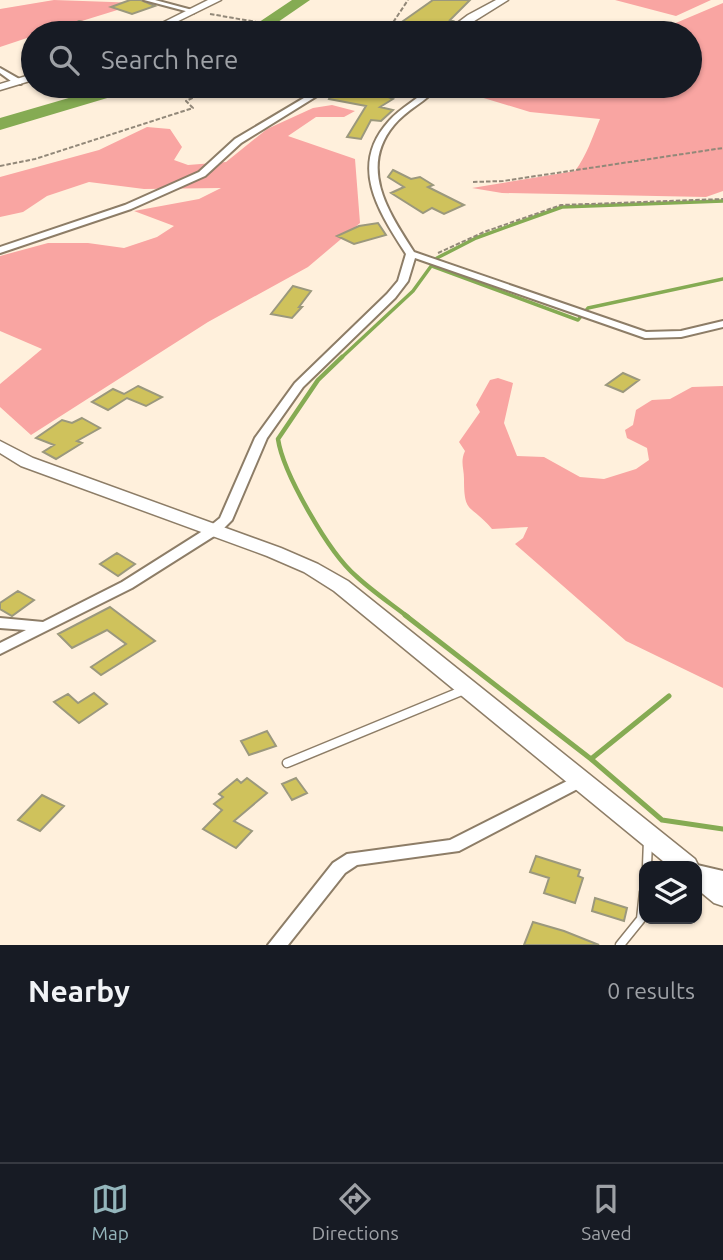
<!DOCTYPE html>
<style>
body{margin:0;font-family:Ubuntu,sans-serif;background:#242831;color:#f1f3f6}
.controls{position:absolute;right:21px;bottom:21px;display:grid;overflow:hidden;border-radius:14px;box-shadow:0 2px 5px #0004}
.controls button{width:63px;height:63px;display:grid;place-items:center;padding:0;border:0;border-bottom:2px solid #363941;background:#171b24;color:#f1f3f6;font:35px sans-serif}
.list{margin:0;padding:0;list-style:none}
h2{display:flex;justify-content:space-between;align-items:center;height:91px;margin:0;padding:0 28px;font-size:30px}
h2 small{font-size:23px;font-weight:400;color:#9ea1a6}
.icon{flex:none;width:38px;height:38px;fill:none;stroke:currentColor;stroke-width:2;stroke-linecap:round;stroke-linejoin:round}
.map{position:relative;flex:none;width:723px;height:945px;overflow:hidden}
.search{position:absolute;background:#171b24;box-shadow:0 2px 5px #0004;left:21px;right:21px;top:21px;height:77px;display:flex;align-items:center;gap:18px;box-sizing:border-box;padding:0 24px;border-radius:38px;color:#9ea1a6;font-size:26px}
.sheet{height:217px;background:#171b24}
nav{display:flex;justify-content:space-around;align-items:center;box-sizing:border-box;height:98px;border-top:2px solid #363941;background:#171b24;font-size:19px;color:#9ea1a6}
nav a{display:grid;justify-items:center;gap:4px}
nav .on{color:#94b6bc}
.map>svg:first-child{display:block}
.green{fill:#f9a5a2}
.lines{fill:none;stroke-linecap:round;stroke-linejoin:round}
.stream-far2{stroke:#85ab53;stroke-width:3.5}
.stream-far1{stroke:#85ab53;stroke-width:4.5}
.stream{stroke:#85ab53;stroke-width:5}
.river{fill:#85ab53;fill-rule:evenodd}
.building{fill:#cfc25c;stroke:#9b987d;stroke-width:2}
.lane-casing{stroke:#8d7d67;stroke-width:11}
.street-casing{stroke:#8d7d67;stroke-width:4}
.secondary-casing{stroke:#8d7d67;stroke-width:3}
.path{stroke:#928879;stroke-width:2;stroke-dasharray:4.5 2;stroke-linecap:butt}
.lane{stroke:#fff;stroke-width:8}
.street{fill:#fff;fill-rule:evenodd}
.secondary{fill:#fff;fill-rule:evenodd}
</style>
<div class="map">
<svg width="723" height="945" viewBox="0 0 723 945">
<rect width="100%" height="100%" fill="#fff0dc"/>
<!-- green -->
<path class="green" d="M54 0 140 3 43 33H33V36L0 47V9Z
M615 0H711L676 16Z
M723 3V191L706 197 502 193 472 188 575 171C587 155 592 138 600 119L530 112 444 86H690V33H662L671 25Z
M332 105 355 111 344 117H316L288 136 355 159 360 223 308 267 208 322 31 435 0 407V384L42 349 0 331V256L48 243H88L124 248 157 237 174 226 134 211 199 199 221 188 144 189 89 182 47 196 23 212 0 217V177L99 150 147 127 170 129 182 147 174 160 188 165 226 162 267 129 313 108Z
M498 378 513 383 504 423 517 456 544 457 580 477 604 479 636 469 649 460 647 448 627 438 625 430 633 425 636 410 652 400 670 399 692 387 723 386V688L626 641 515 544 523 538 528 527 492 529C470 503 464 515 464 479 464 468 460 462 465 451L459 442 480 412 476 405 490 380Z"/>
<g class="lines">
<!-- stream-far2 -->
<path class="stream-far2" d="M432 266 578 320 588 308 723 279
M340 359 413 291 437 258 476 238 562 207 723 201"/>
<!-- stream-far1 -->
<path class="stream-far1" d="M342 357 318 380 278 439C283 473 329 553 356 576 372 591 390 603 408 617"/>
<!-- stream -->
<path class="stream" d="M405 615 591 759
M669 696 591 759 662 820 723 829"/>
<!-- river -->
<path class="river" d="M292 0H310L262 33H243Z
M110 86H137L134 90 0 130V118Z"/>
</g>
<!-- building -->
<path class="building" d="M130 0H141L155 6 132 14 111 7Z
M433 0H470L450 20 453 21 437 32 396 26Z
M79 21 110 28 109 33H54Z
M338 86H363L357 91 373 95 375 91 393 99 380 107 393 110 381 121 371 120 361 139 347 137 366 106 329 99 330 97 325 95Z
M393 170 411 179 420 177 433 185 428 187 464 205 444 214 432 208 423 213 391 193 404 187 388 177Z
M378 223 386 235 354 244 337 236 359 226Z
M293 286 311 291 299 307H302L292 318 271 314Z
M623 373 639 380 623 392 606 385Z
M138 386 162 397 146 406 127 398 108 410 92 402 113 389 124 394Z
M82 418 100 428 77 441 82 443 56 459 43 452 54 445 36 438 62 420 72 423Z
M117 553 135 564 118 576 100 564Z
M18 591 34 600 12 616 0 609V603Z
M110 607 155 641 101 675 91 667 126 644 107 630 72 648 58 634Z
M94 693 107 704 79 723 54 702 68 694 78 703Z
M267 731 276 746 249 755 241 741Z
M247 778 267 793 234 821 252 831 236 848 203 829 222 810 214 804 223 797 219 794 237 779 241 783Z
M296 778 307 793 292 800 282 784Z
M42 795 64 806 40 831 18 820Z
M536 856 580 870 578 876 583 878 575 903 544 893 549 878 530 872Z
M595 898 627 908 624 921 592 911Z
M533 922 564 931 599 945H524Z"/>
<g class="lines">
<defs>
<path id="lane" d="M287 763 464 690
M647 866 648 840
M620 945 641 919 644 892"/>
<path id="street" d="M144 0H155L196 11 193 13Z
M0 68 21 80V84H15L0 73Z
M324 86H333L241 143 205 176 131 209 0 253V247L125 205 199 172 235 139Z
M431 86H439C426 102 407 109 394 125 358 168 389 213 414 252L646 332 681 331 723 321V327L681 337 645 338 415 258 408 281 395 298 303 387 267 438 232 520 219 533 132 588 0 654V643L26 630 0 628V618L43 622 122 582 209 527 220 518 255 438 295 383 387 294 398 281 406 254C379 212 348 166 389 121 401 107 419 99 431 86Z
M581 774 587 776 589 780 587 784 459 851 357 865 345 873 288 945H268L333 863 347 854 450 840Z
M697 865 723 871V885L697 879V866H693Z"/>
<path id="secondary" d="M208 0H221L154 33H142Z
M496 0H508L455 33H444L468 15Z
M33 74V80L0 90V84Z
M0 441 33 458 281 548 318 564 348 581 695 859 698 865 723 882V906L714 903 697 889V866H669L334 591 304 572 267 556 21 466 0 453Z"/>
</defs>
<!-- lane casing -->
<use href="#lane" class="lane-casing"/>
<!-- street casing -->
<use href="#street" class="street-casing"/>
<!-- secondary casing -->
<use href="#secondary" class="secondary-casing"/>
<!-- path -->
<path class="path" d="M210 14 321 33
M370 33 392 24 408 0
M0 166 35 159 193 108 186 101 218 86
M473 182 503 181 723 148
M438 253 484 232 561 205 723 199"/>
<!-- lane -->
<use href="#lane" class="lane"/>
<!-- street -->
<use href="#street" class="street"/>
<!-- secondary -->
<use href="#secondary" class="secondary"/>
</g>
</svg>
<div class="controls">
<button><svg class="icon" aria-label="layers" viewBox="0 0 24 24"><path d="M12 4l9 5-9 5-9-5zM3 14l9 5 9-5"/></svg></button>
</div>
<div class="search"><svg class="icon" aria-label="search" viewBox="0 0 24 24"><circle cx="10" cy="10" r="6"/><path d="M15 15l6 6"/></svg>Search here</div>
</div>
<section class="sheet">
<h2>Nearby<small>0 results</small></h2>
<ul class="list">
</ul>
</section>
<nav>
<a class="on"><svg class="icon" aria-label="map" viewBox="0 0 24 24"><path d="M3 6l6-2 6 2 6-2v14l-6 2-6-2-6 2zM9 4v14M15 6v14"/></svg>Map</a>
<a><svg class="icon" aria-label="directions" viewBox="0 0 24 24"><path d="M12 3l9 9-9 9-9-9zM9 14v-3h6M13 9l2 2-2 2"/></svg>Directions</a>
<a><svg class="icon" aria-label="saved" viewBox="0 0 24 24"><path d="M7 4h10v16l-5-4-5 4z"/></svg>Saved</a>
</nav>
